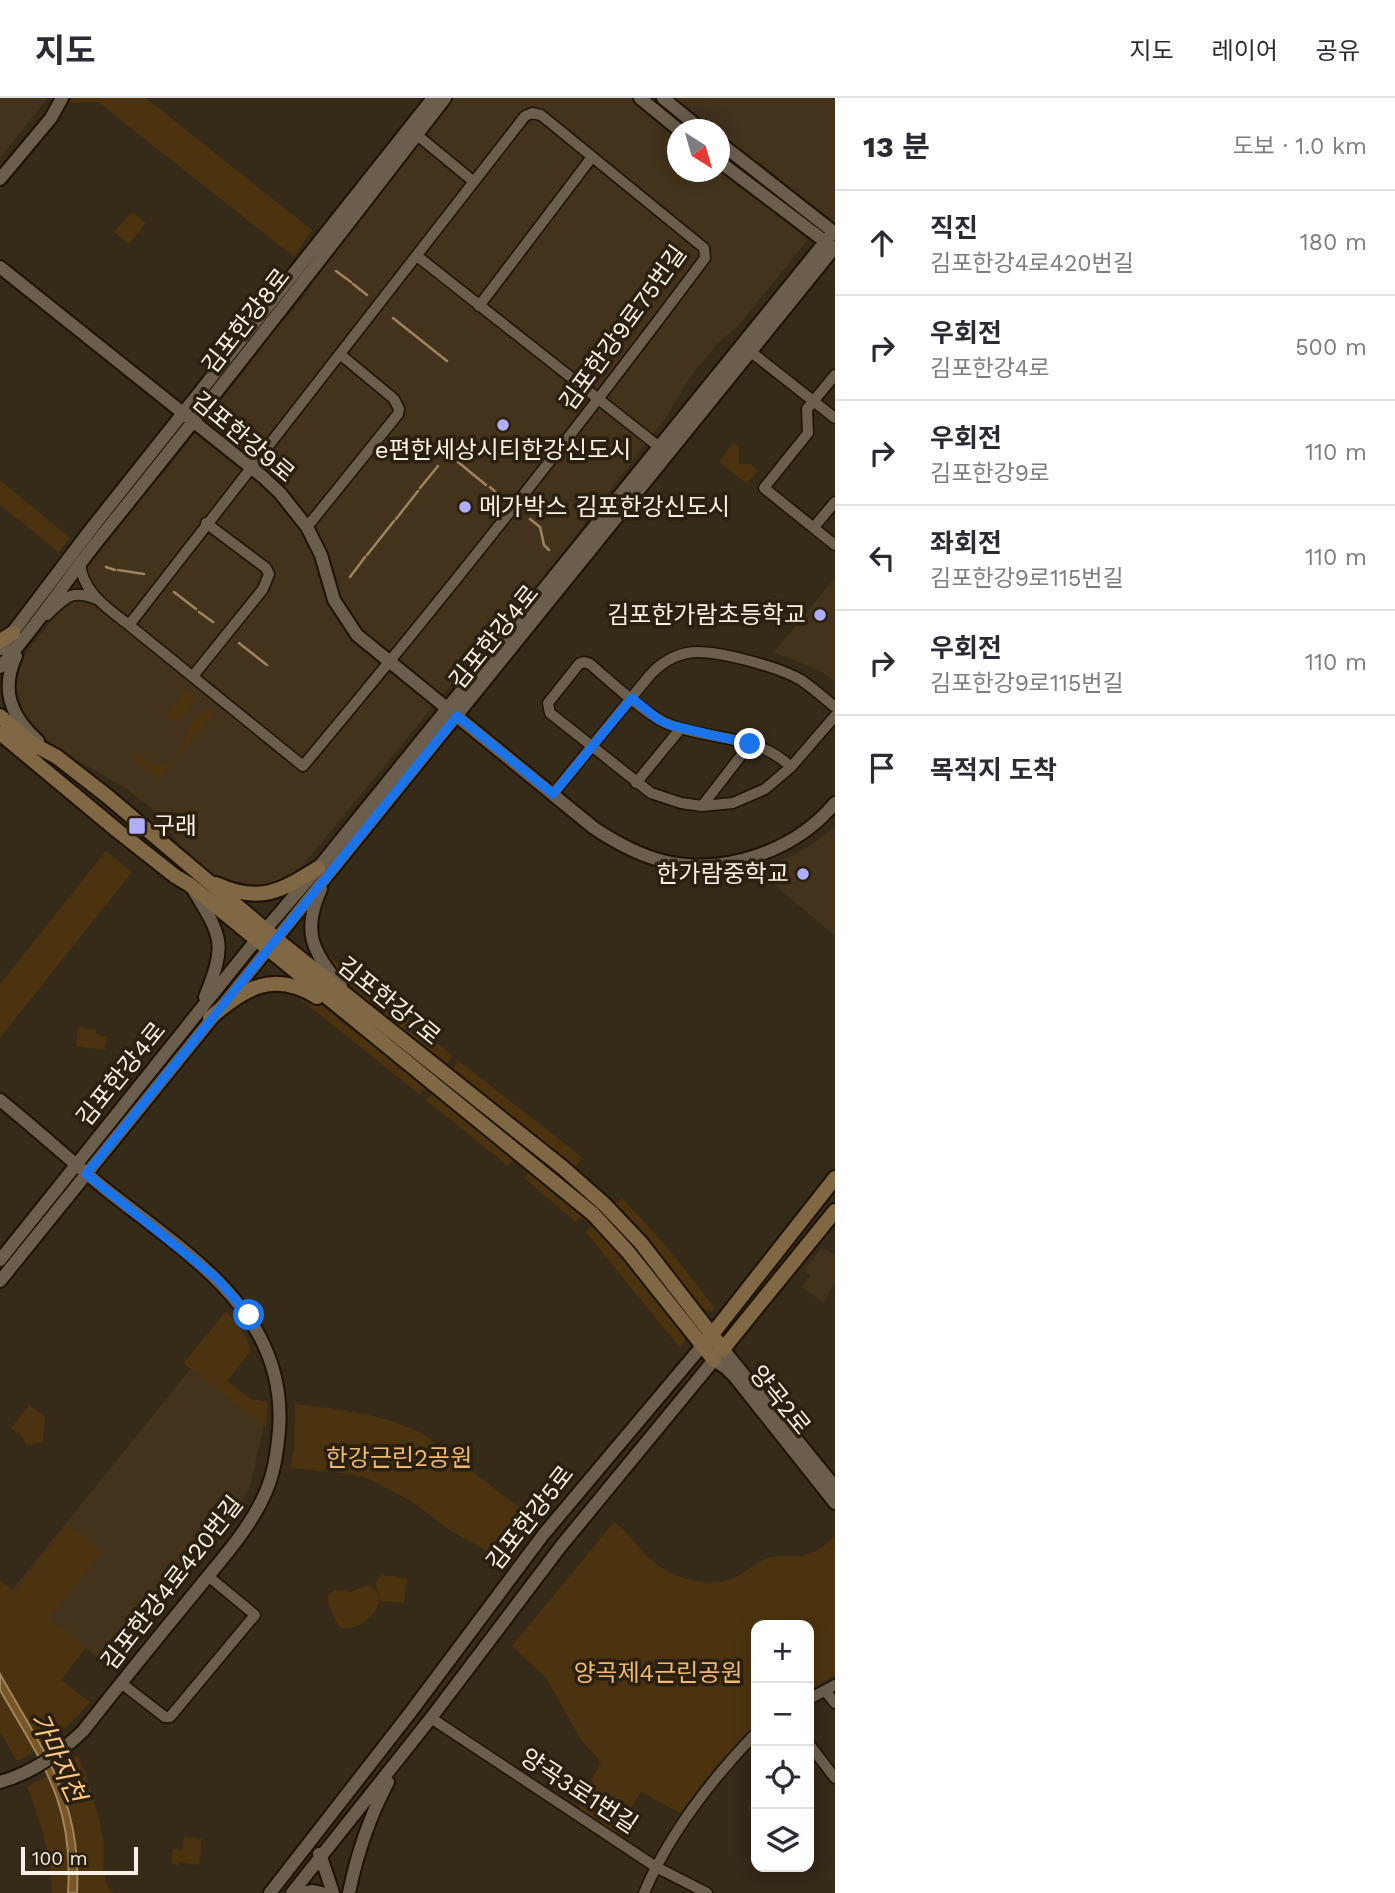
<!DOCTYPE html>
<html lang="ko">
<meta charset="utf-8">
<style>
body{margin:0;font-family:"Work Sans","Noto Sans KR",sans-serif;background:#f2f2f3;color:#2b2b33}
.controls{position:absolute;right:21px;bottom:21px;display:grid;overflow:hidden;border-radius:14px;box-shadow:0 4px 18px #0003}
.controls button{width:63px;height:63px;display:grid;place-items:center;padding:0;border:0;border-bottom:2px solid #e1e1e2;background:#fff;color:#2b2b33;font:35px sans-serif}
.compass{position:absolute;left:667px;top:21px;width:63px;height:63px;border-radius:50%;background:#fff;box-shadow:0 4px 18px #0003;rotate:143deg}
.scale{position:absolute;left:21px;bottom:18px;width:117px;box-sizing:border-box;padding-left:7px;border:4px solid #f9f1e6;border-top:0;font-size:19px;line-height:24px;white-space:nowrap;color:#f9f1e6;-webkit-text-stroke:5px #2b2010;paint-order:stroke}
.stop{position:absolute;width:21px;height:21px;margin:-16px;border:5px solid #1a73e8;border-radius:50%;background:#fff}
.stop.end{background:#1a73e8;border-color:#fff;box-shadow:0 2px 7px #0008}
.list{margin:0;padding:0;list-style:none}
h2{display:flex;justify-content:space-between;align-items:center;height:91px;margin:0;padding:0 28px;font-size:30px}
h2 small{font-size:23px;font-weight:400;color:#7c7c81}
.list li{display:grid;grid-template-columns:46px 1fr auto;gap:21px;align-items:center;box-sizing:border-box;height:105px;padding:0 28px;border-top:2px solid #e1e1e2}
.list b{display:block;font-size:26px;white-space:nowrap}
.list p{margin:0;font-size:23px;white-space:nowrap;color:#7c7c81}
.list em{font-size:23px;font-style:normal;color:#7c7c81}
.icon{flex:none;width:38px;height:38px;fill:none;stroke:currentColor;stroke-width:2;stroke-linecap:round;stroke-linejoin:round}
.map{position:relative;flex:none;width:835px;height:1795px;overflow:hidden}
header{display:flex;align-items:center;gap:42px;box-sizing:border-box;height:98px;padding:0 35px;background:#fff;border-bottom:2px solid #e1e1e2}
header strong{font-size:33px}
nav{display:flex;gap:38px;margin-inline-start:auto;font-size:24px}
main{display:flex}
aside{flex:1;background:#fff}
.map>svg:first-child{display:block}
.built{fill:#43321c}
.green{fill:#4b330f}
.water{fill:#785625;stroke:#9f845f;stroke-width:2}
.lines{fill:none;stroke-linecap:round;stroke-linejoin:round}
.stream{stroke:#9f845f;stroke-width:2.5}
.minor-casing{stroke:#1d1204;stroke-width:13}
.tertiary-casing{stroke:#1d1204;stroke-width:16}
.secondary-casing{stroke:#1d1204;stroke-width:18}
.minor{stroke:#6b5e4c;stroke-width:10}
.tertiary{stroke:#6b5e4c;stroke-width:12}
.secondary{stroke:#806844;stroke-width:14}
.route{stroke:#1a73e8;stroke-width:9}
.poi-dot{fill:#afaefa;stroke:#2b2010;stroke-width:2.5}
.labels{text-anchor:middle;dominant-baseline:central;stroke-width:7;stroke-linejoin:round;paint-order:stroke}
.street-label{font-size:24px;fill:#f9f1e6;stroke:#2b2010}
.poi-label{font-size:24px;fill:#f9f1e6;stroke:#2b2010;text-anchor:start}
.park-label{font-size:24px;fill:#eeb970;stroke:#2b2010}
.water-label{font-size:26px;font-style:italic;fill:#fcc77e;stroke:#2b2010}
</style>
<header>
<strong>지도</strong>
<nav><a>지도</a><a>레이어</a><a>공유</a></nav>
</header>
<main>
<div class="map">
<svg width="835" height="1795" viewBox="0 0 835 1795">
<rect width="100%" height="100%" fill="#362a19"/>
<!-- built -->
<path class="built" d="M0 0H48L0 60Z
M453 0H632L677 37 678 74H720V71L806 138 807 143 736 230 720 243 691 278 666 319 513 520 499 528 291 782 263 793 219 781 184 753 156 714 125 690 61 653 31 629 13 596 12 586 19 563 86 481 87 467 146 390 161 378 213 313 245 272 250 261 271 233 287 219 309 191 312 179Z
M672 0H835V128L787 91 775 77 760 65 741 56 720 39V32L711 31Z
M835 480V584L822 574 774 554Z
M835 726V838L772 785 768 766 792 758 811 747 829 734Z
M822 1149 835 1157V1184L823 1205 802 1189 810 1177 804 1173Z
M191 1270 264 1328 250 1388 237 1413 112 1571 12 1492Z"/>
<!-- green -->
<path class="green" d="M72 0H146L312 132 294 159 98 4 70 5Z
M132 114 146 125 129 146 114 134Z
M733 345 739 349V366H751L758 373 747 386 719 364Z
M0 382 70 440 59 454 0 407Z
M161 572 197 601 178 625 165 618 182 597V591Z
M207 608 215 615 159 681 132 659 135 655C158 673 168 673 184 646 187 641 186 635 189 630 193 622 201 614 207 608Z
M106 753 132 774 0 940V886Z
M325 855 453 958 444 969 368 906C354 887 336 876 323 857Z
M302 894 313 901 353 933 373 945 427 989 420 997 298 899Z
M78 929 95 932 97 937 107 938 105 952 76 948Z
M459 963 582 1059 576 1068 565 1063 450 974Z
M433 994 505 1050 514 1061 508 1068 426 1002Z
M530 1074 549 1086 584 1116 576 1124 524 1080Z
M622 1100 667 1149 715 1210 712 1213 700 1211 614 1107Z
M595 1126 684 1237V1244L680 1250 586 1134Z
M226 1213 247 1240 250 1254 227 1283 251 1301 268 1304 266 1330 184 1265Z
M295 1306C340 1312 382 1315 423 1336L536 1422 505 1463 449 1432 414 1405 367 1380 351 1376 290 1370 294 1350Z
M29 1307 45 1318 43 1344 26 1348 21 1337 11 1330Z
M614 1424C628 1434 636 1447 648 1459 667 1477 702 1490 728 1482 744 1477 755 1463 771 1459 780 1457 789 1459 798 1458 813 1458 824 1448 835 1438V1577L809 1592V1527H756V1625L713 1671 680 1715 641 1694 615 1735 582 1715 578 1707 601 1664 581 1642 547 1581 512 1548Z
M68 1426 102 1454 49 1520 86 1550 61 1582 90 1604C70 1628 45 1649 17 1663L0 1634V1482L20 1497 15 1492Z
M381 1477 407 1480 404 1505 381 1503 375 1485Z
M367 1487C398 1498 363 1537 339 1529L328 1505V1497L335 1492 351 1494Z
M78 1657C88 1685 99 1713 103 1742 105 1763 99 1778 113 1795H52C51 1758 41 1723 27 1689L54 1675Z
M184 1739 202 1741 199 1767 178 1764V1767L171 1766 173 1751 183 1752Z"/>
<!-- water -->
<path class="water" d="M0 1576C43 1653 82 1702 77 1795H68C74 1705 43 1667 0 1592Z"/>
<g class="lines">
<!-- stream -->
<path class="stream" d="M336 173 351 184
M353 186 367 197
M393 220 447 263
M458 364 486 387
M490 389 502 400
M420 390 438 368
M396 421 418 393
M530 421 540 429 544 447 549 452
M367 457 394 423
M106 469 115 472
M118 472 144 476
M350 479 365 459
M174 494 196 511
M199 514 213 524
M239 545 267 567"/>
<defs>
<path id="minor" d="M532 15 541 17 704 150 705 160C576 333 442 502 303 668L129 527 525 18Z
M417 37 473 83
M417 158 658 348
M479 208 592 59
M751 254 835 320
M835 277 807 311 808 335 764 390 835 447
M307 429 398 316 399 311 394 301 341 257
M814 429 835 404
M80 464C81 493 108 511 129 527
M47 517C66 499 71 491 97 501
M193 578 263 491 269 476 266 470 206 425
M791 669C757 636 713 643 671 627 648 619 610 583 590 566L584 564 579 566 548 605 550 615 651 695 681 705 702 708 733 705 765 691 791 669 835 618
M636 685 681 630
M553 696 650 577C660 566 672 558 687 555 712 550 779 569 801 582 813 590 824 600 835 609
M702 708 750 646
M121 1585 165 1619H170L255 1517 208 1478
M826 1594 835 1605
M809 1601 835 1587
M431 1620 656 1769 707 1795
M809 1646 835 1680
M644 1795C669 1736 712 1681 756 1635"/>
<path id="tertiary" d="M640 0 679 32
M663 0 702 32
M720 45 835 135
M720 64 831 148
M0 81 51 20 62 0
M0 169 263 379 280 395 307 429 321 457 334 502 357 537 594 730C615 744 638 757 663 763 724 778 795 753 835 705
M0 551 91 431 433 0
M16 558C0 592 11 619 38 643
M0 569C38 527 68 479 104 435 220 291 333 146 445 0
M321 791C301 834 313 854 341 888
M194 793C223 840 226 847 205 899
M0 1002C37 1032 72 1064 109 1094 189 1157 288 1216 279 1332 277 1355 274 1377 264 1398 248 1433 220 1463 196 1493 158 1539 120 1586 83 1633 59 1656 32 1675 0 1684
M0 1162 248 852 318 770 833 134
M0 1183 835 149
M714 1262 726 1270 735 1279 835 1405
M319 1756 321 1759 333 1795
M270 1795 410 1615 543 1437 702 1248
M292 1795 431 1620 561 1448 723 1251 835 1389
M303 1795 313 1793 322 1795
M349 1795C357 1755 369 1720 388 1684"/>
<path id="secondary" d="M0 543 13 535
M0 618 33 646 57 659 107 698 286 849 562 1069 604 1106 641 1145 723 1251 835 1113
M0 635 118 733 175 778 190 787 593 1116 628 1154 714 1262
M216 786C260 806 281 793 318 770
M210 920C244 890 274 872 317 899
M706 1244 835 1080"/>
</defs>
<!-- minor casing -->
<use href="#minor" class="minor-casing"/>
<!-- tertiary casing -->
<use href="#tertiary" class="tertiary-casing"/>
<!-- secondary casing -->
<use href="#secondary" class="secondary-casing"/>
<!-- minor -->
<use href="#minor" class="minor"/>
<!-- tertiary -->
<use href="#tertiary" class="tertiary"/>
<!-- secondary -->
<use href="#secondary" class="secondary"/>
</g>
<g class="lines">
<!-- route -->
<path class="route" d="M249 1217 216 1180 86 1076 457 618 553 696 632 600 659 622 670 627 750 646"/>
</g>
<!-- markers -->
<g class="poi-dot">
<circle cx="503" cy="327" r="7"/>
<circle cx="465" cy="409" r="7"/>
<circle cx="820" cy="517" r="7"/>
<rect x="128" y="719" width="18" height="18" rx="3.5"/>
<circle cx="803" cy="776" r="7"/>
</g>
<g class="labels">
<!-- street labels -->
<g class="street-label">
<text transform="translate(246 223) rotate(-52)">김포한강8로</text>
<text transform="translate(623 230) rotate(-54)">김포한강9로75번길</text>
<text transform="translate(243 339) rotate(40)">김포한강9로</text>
<text transform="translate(494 539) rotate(-51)">김포한강4로</text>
<text transform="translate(389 903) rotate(39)">김포한강7로</text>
<text transform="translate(121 976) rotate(-51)">김포한강4로</text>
<text transform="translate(780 1302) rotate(51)">양곡2로</text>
<text transform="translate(530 1420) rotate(-52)">김포한강5로</text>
<text transform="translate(172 1485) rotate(-52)">김포한강4로420번길</text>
<text transform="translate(579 1693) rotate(33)">양곡3로1번길</text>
</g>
<!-- poi labels -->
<g class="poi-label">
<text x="503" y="352" text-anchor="middle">e편한세상시티한강신도시</text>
<text x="479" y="409">메가박스 김포한강신도시</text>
<text x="806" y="517" text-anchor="end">김포한가람초등학교</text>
<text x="153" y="728">구래</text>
<text x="789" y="776" text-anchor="end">한가람중학교</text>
</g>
<!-- park labels -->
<g class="park-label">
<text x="399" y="1360">한강근린2공원</text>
<text x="658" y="1575">양곡제4근린공원</text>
</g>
<!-- water labels -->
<g class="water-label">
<text transform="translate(58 1659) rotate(65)">가마지천</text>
</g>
</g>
</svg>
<div class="controls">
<button>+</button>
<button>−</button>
<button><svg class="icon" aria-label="locate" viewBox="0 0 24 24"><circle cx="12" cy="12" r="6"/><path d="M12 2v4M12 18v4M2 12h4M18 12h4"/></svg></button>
<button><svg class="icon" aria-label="layers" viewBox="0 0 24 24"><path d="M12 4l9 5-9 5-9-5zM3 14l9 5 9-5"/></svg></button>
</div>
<svg class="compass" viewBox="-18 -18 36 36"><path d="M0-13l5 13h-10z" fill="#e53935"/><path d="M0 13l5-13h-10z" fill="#7c7c81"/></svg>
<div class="scale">100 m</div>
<div class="stop" style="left:249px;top:1217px"></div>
<div class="stop end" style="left:750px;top:646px"></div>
</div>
<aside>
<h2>13 분<small>도보 · 1.0 km</small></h2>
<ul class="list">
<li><svg class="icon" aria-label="ahead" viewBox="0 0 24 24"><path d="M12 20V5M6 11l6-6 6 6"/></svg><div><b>직진</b><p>김포한강4로420번길</p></div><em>180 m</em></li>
<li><svg class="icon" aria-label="right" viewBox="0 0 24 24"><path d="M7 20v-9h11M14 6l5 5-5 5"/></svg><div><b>우회전</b><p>김포한강4로</p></div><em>500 m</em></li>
<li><svg class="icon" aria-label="right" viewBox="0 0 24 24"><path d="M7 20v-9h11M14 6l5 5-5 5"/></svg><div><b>우회전</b><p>김포한강9로</p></div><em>110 m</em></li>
<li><svg class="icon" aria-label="left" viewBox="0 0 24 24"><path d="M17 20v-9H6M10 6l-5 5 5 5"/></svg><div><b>좌회전</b><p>김포한강9로115번길</p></div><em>110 m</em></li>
<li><svg class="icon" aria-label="right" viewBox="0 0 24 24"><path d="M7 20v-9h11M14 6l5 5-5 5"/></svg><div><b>우회전</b><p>김포한강9로115번길</p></div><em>110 m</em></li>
<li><svg class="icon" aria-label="arrive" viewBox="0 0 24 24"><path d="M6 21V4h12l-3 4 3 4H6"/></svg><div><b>목적지 도착</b></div></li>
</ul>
</aside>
</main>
